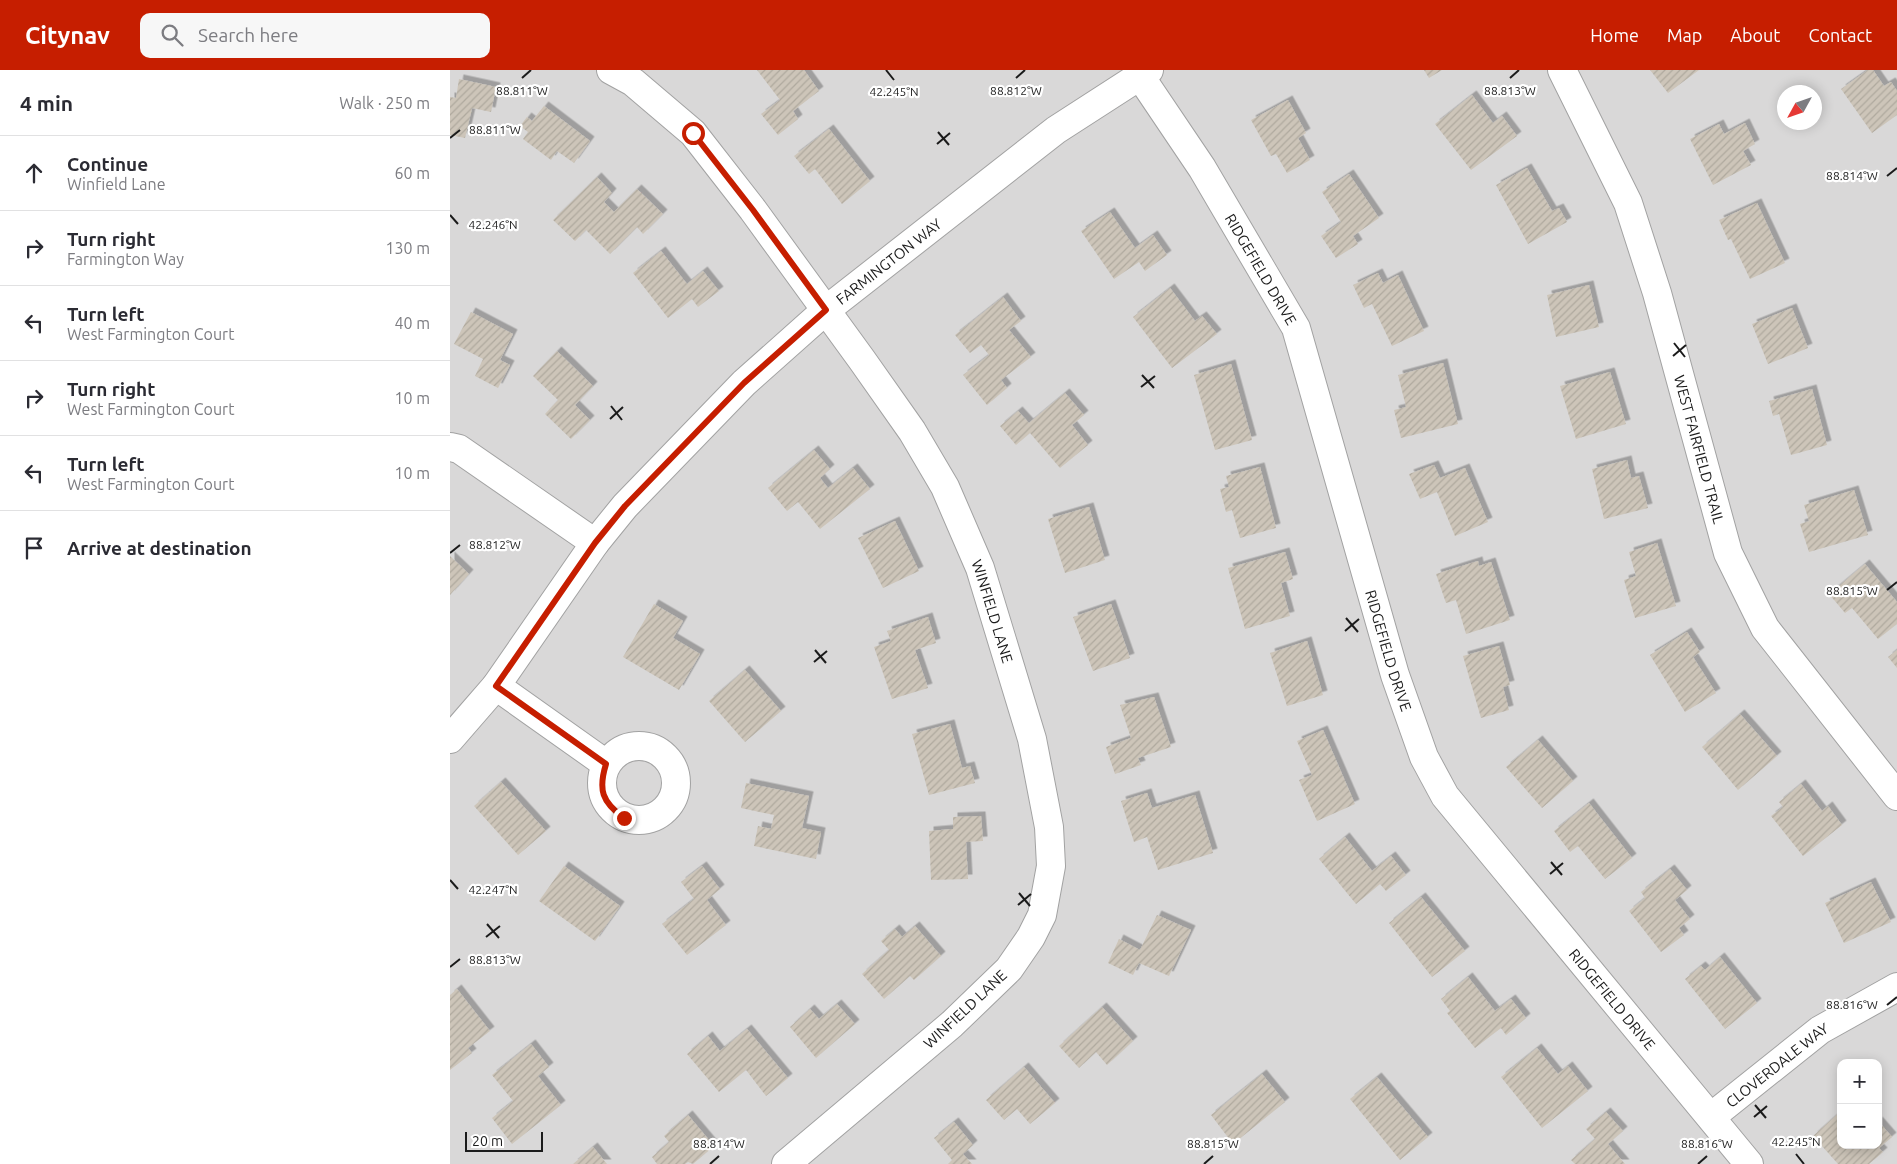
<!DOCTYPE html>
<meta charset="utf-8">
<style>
body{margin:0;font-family:Ubuntu,sans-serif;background:#f7f7f7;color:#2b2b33}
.controls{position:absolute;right:15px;bottom:15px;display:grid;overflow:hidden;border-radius:10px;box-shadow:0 2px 12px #0003}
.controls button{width:45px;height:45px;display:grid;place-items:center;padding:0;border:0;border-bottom:1px solid #e1e1e2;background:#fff;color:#2b2b33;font:25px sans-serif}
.compass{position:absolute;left:1327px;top:15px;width:45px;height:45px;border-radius:50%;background:#fff;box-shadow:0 2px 12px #0003;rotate:230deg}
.scale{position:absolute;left:15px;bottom:12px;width:78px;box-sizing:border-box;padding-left:5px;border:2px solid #1b1b1b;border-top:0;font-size:14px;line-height:18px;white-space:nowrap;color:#1b1b1b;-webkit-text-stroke:4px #fff;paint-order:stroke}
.stop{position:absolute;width:15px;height:15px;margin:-11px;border:4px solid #c61e00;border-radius:50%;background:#fff}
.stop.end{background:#c61e00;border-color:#fff;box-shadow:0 1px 5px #0008}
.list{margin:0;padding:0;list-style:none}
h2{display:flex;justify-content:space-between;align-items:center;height:65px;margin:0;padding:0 20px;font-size:21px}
h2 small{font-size:16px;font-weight:400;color:#7c7c81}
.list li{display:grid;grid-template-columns:32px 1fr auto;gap:15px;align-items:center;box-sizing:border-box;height:75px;padding:0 20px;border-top:1px solid #e1e1e2}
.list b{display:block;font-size:19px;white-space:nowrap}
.list p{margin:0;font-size:16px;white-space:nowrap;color:#7c7c81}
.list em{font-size:16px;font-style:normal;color:#7c7c81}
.icon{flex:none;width:28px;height:28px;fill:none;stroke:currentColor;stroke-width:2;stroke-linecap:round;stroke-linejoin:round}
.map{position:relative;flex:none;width:1447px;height:1094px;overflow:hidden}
header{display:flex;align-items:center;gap:30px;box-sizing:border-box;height:70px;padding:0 25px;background:#c61e00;color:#fff}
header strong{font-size:24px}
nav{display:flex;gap:28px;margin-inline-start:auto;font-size:18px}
.search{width:350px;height:45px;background:#f7f7f7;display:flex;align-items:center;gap:12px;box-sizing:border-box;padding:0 18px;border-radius:10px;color:#7c7c81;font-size:19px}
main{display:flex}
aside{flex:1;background:#fff}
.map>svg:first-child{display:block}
.residential{fill:#d9d8d8;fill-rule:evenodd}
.building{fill:url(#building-hatch);filter:url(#shadow)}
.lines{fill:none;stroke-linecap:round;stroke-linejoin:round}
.minor-casing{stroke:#a2a2a2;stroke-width:30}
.minor{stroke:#fff;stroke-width:28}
.route{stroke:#c61e00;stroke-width:6}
.ticks{fill:none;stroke:#1b1b1b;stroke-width:2}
.labels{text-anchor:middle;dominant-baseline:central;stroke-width:4.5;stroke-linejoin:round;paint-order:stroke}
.street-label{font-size:15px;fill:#1b1b1b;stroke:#fff}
.ticks-label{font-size:12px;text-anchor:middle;fill:#1b1b1b;stroke:#fff;stroke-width:4.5;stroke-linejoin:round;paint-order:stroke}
</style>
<header>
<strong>Citynav</strong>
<div class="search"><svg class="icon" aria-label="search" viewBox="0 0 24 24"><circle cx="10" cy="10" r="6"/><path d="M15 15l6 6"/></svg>Search here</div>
<nav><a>Home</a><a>Map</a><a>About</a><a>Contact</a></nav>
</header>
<main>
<aside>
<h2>4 min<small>Walk · 250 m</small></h2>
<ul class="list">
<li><svg class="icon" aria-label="ahead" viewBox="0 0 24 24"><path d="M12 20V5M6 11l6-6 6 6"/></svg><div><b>Continue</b><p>Winfield Lane</p></div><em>60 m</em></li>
<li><svg class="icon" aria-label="right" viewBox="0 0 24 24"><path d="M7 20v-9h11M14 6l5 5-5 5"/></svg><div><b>Turn right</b><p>Farmington Way</p></div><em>130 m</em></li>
<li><svg class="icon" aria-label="left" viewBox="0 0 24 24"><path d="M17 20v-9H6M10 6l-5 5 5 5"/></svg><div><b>Turn left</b><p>West Farmington Court</p></div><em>40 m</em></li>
<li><svg class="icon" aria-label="right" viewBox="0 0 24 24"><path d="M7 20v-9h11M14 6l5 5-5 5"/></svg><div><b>Turn right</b><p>West Farmington Court</p></div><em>10 m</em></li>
<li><svg class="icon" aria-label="left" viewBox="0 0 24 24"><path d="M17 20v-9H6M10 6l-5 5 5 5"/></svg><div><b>Turn left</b><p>West Farmington Court</p></div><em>10 m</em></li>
<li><svg class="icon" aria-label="arrive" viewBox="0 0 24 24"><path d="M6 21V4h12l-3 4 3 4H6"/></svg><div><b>Arrive at destination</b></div></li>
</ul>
</aside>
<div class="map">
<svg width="1447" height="1094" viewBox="0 0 1447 1094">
<defs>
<pattern id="building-hatch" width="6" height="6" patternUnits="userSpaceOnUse" patternTransform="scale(1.25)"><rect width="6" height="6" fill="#cdc5b9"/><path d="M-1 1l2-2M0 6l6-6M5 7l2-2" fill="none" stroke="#afa99e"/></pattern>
<filter id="shadow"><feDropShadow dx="4.5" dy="-4.5" stdDeviation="0" flood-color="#0004"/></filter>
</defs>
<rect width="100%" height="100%" fill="#eeebe0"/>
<!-- residential -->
<path class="residential" d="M0 0H1447V1094H0ZM1334 22H1364V52H1334ZM1391 993H1428V1075H1391Z"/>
<!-- building -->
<path class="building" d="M307 0H354L369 21 343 41 348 49 328 65 311 44 330 30Z
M974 0H992L979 8Z
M1200 0H1249L1218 23Z
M1418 0H1423L1434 16 1441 12 1447 21V45L1422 63 1391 19Z
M9 9 46 17 41 42 22 38 15 68 0 65V27L6 28Z
M1022 25 1043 53 1052 46 1067 66 1021 100 985 54Z
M838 30 856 63 848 68 860 90 837 103 826 84 821 86 801 50Z
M94 36 140 71 124 93 107 81 101 90 73 69 78 62 70 56 77 47 82 51Z
M1295 53 1305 74 1293 81 1301 95 1263 115 1240 69 1269 54 1274 64Z
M379 59 420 111 392 134 365 99 359 104 344 86Z
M1077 98 1102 141 1109 138 1117 152 1078 174 1046 115Z
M899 104 929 148 903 166 908 174 886 188 871 166 891 152 872 122Z
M147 107 162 123 154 132 164 142 187 119 213 144 193 164 187 157 160 184 136 160 125 171 103 150Z
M1307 133 1335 193 1300 209 1281 169 1278 170 1269 150Z
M660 142 685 178 703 165 717 185 695 201 689 192 664 209 631 161Z
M211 181 237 214 253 201 269 221 248 237 242 229 218 248 183 203Z
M928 203 933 213 948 205 974 261 942 276 922 234 914 238 903 215Z
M1139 215 1149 257 1106 267 1097 225Z
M720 218 745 251 752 246 767 264 722 298 683 247Z
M553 227 571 251 559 260 581 287 551 310 557 318 537 335 513 305 539 285 531 275 520 283 505 265Z
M1342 238 1358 278 1318 294 1302 254Z
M21 242 63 264 50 290 60 295 48 318 25 306 33 289 4 274Z
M107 281 143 316 125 335 140 350 121 369 95 344 108 330 83 306Z
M993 293 1008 354 951 368 944 340 956 337 948 305Z
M781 294 802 370 765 380 744 305Z
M1160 302 1176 354 1126 369 1110 316Z
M1362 319 1377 375 1341 385 1329 344 1323 346 1319 331Z
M615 323 634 345 622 355 638 375 610 398 580 363 566 375 550 356 568 341 579 353Z
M364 380 380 399 370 408 378 418 403 398 420 419 370 459 348 432 337 441 318 418Z
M1177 390 1181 408 1189 406 1198 438 1154 449 1142 399Z
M984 395 990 408 1015 398 1038 452 1005 466 987 422 970 429 959 404Z
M810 397 826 458 790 468 782 440 776 442 770 419 779 417 776 406Z
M1404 420 1418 465 1359 482 1350 454 1359 451 1354 435Z
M639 437 655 490 615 503 598 449Z
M445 451 469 501 433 518 408 468Z
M1207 473 1226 536 1185 548 1174 510 1186 506 1179 482Z
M835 482 843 509 831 513 840 546 795 559 778 498Z
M0 486 19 504 0 525Z
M1028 491 1029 496 1041 492 1060 550 1016 564 1006 530 996 533 986 504Z
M1415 494 1447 532V554L1428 569 1402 538 1395 543 1379 524Z
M204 534 233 551 223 568 250 584 229 620 173 587Z
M661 534 680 588 643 601 623 547Z
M478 547 486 573 465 580 478 618 442 629 424 577 441 571 437 561Z
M1237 562 1250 582 1243 587 1266 623 1235 642 1200 585Z
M857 571 873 625 837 636 820 583Z
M1049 576 1060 615 1053 617 1059 640 1031 648 1013 586Z
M1447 580V598L1438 587Z
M295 600 331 641 295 672 259 631Z
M704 627 721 677 688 688 691 695 665 704 656 677 681 668 670 635Z
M1290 644 1327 686 1288 720 1252 677Z
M500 654 512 698 520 696 525 713 479 725 462 664Z
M873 660 905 734 867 751 849 710 862 705 847 671Z
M1088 670 1123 711 1092 738 1056 697Z
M51 712 96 761 68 785 24 736Z
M296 713 359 726 352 758 371 762 366 789 304 776 308 756 321 759 324 745 291 738Z
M1351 714 1372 741 1378 736 1392 755 1353 786 1321 746 1333 737 1329 732Z
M697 723 702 738 745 725 763 783 708 800 697 767 684 772 671 731Z
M1139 733 1182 788 1155 809 1128 776 1120 782 1104 761Z
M531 746 533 771 516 772 518 809 481 810 479 761 503 759V747Z
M895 767 922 801 941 786 956 805 936 821 930 814 906 834 869 789Z
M114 796 170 836 145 871 89 831Z
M252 796 270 819 257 830 276 855 237 885 212 854 244 829 231 812Z
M1220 799 1237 820 1225 830 1240 849 1229 858 1234 865 1211 882 1179 841 1195 828 1191 822Z
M1421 812 1441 852 1394 873 1375 833Z
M971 827 1015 881 982 907 939 853Z
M707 845 741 860 719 906 689 893 683 905 658 893 669 869 690 880Z
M465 856 491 886 464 910 460 906 434 929 412 904 439 880 431 871 445 859 452 867Z
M1270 887 1307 933 1275 959 1235 909 1251 896 1255 900Z
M1018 907 1045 941 1061 929 1076 948 1056 965 1051 958 1025 978 997 943 1000 941 991 929Z
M7 919 40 961 18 978 22 983 0 1000V925Z
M387 934 405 954 366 988 340 957 360 939 369 949Z
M652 937 683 971 657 995 646 982 629 998 609 976Z
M297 959 338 1008 316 1026 296 1000 269 1022 237 984 258 966 270 981Z
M81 974 99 997 88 1006 111 1035 62 1074 42 1048 63 1031 42 1005Z
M1087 978 1108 1004 1118 996 1138 1021 1092 1058 1051 1007Z
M574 997 605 1033 580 1054 567 1039 554 1050 536 1030Z
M812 1004 835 1032 783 1074 761 1045Z
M927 1007 978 1067 950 1090 900 1029Z
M1391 1041V1075H1428V1051L1442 1067 1429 1078 1433 1082 1419 1094H1388L1363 1066Z
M1156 1042 1173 1061 1158 1074 1175 1094H1125L1121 1090 1145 1069 1136 1059Z
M238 1045 264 1076 243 1094 238 1092 235 1094H207L202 1087 219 1072 214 1066Z
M504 1052 523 1075 513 1084 522 1094H498L502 1090 484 1068Z
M143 1077 157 1094H123Z"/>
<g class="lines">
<defs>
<g id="minor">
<path id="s1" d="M161 0 183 12 243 63 303 140 412 290 462 361 495 417 530 498 582 669 599 757 601 796 592 845 581 867 559 899 502 954 336 1094"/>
<path id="s2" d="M1112 0 1178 133 1207 223 1278 483 1315 558 1447 726"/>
<path id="s3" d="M690 6 752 98 846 258 945 605 974 687 995 726 1299 1094"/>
<path d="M0 377 9 379 145 473"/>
<path d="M46 616 156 694"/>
<path id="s4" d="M0 669 46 616 145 473 175 436 294 313 376 240 606 60 699 0"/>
<circle cx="189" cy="713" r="37"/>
<path id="s5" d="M1261 1047 1370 960 1447 917"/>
</g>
</defs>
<!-- minor casing -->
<use href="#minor" class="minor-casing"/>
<!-- minor -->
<use href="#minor" class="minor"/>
</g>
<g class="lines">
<!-- route -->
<path class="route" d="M174 748C152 732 148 720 156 694L46 616 145 473 175 436 294 313 376 240 303 140 243 63"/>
</g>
<!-- ticks -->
<path class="ticks" d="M436 0 444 10M72 8 81 0M566 8 575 0M1060 8 1069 0M488 62 499 75M0 68 10 60M487 74 500 63M1437 106 1447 98M0 145 8 154M1224 273 1235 287M1223 286 1236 275M692 305 704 318M691 317 705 306M161 336 172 350M160 349 173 337M0 483 10 475M1437 520 1447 512M896 548 908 562M895 561 909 549M365 580 376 593M364 592 377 581M1101 792 1112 805M1100 804 1113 793M0 810 8 819M569 823 580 836M568 835 581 824M37 854 49 868M36 867 50 856M0 897 10 889M1437 935 1447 927M1305 1035 1316 1048M1304 1047 1317 1036M1346 1084 1354 1094M260 1094 269 1086M754 1094 763 1086M1248 1094 1257 1086"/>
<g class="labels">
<!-- street labels -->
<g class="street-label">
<text stroke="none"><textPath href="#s4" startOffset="652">FARMINGTON WAY</textPath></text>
<text stroke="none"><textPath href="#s3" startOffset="228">RIDGEFIELD DRIVE</textPath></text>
<text stroke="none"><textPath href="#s2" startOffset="405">WEST FAIRFIELD TRAIL</textPath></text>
<text stroke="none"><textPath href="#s1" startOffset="672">WINFIELD LANE</textPath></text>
<text stroke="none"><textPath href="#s3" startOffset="632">RIDGEFIELD DRIVE</textPath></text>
<text stroke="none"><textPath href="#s3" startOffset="1052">RIDGEFIELD DRIVE</textPath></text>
<text transform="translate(515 939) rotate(-43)">WINFIELD LANE</text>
<text stroke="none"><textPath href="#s5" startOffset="84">CLOVERDALE WAY</textPath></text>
</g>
</g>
<g class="ticks-label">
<text x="72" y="25">88.811°W</text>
<text x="566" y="25">88.812°W</text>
<text x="1060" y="25">88.813°W</text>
<text x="444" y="26">42.245°N</text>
<text x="45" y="64">88.811°W</text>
<text x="1402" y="110">88.814°W</text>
<text x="43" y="159">42.246°N</text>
<text x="45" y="479">88.812°W</text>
<text x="1402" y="525">88.815°W</text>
<text x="43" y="824">42.247°N</text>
<text x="45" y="894">88.813°W</text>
<text x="1402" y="939">88.816°W</text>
<text x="1346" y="1076">42.245°N</text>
<text x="269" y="1078">88.814°W</text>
<text x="763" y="1078">88.815°W</text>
<text x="1257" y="1078">88.816°W</text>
</g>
</svg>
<div class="controls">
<button>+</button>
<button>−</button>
</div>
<svg class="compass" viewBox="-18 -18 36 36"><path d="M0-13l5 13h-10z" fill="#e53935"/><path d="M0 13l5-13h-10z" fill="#7c7c81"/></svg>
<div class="scale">20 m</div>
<div class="stop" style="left:243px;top:63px"></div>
<div class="stop end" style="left:174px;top:748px"></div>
</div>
</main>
